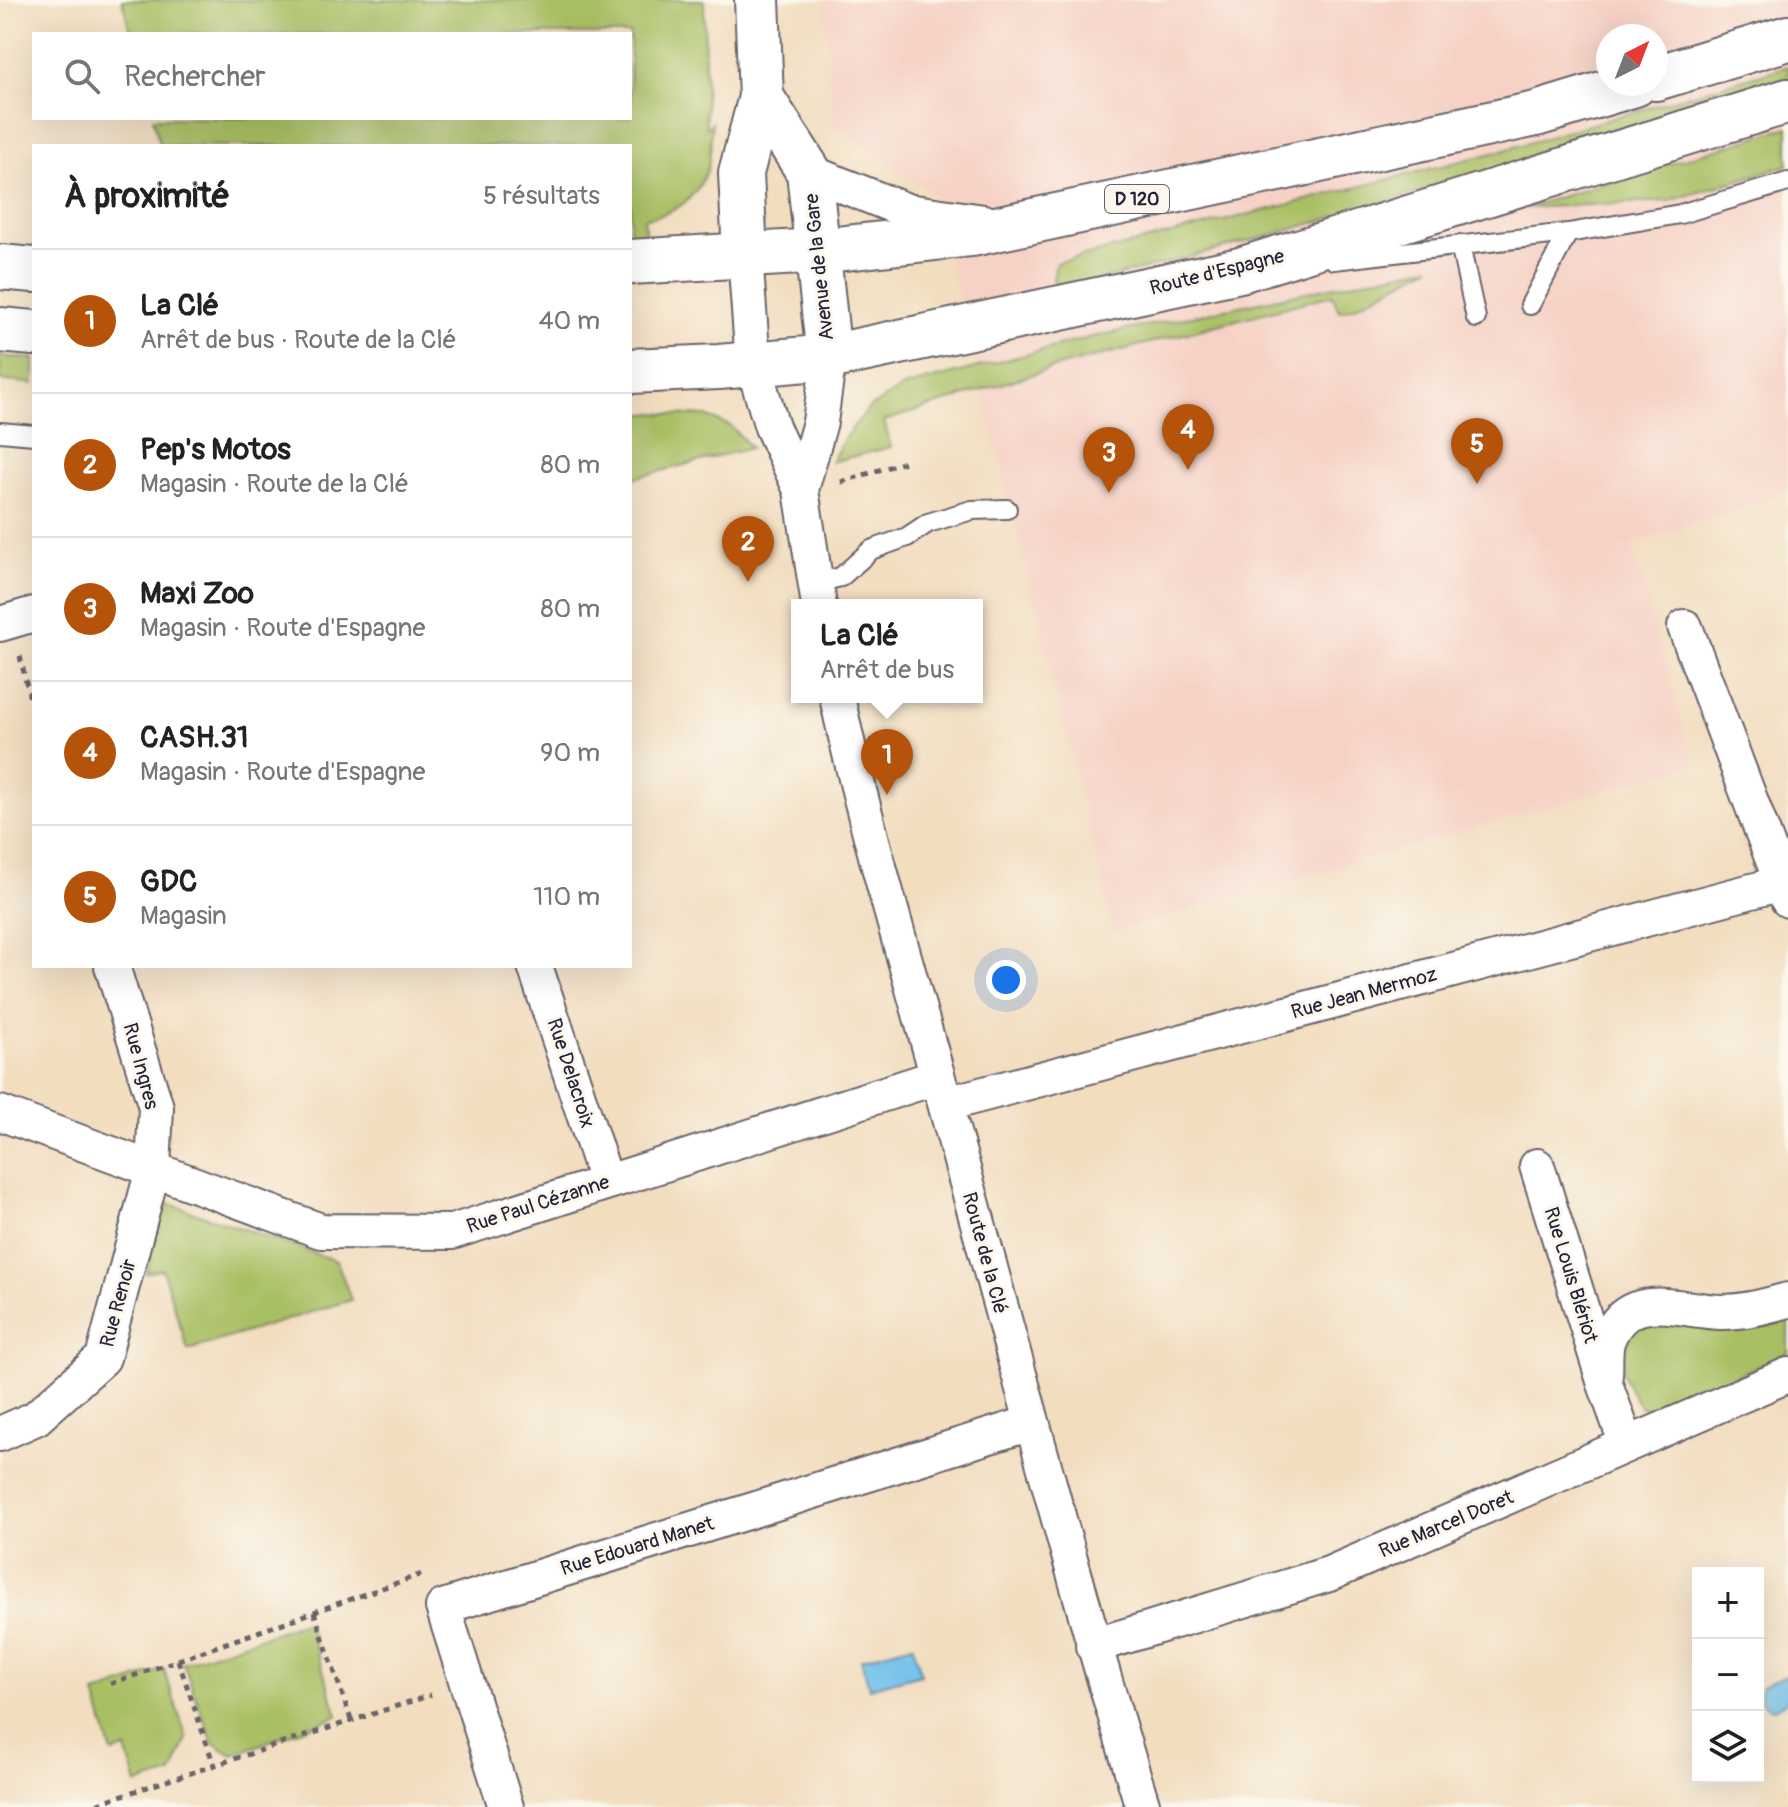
<!DOCTYPE html>
<html lang="fr">
<meta charset="utf-8">
<style>
body{margin:0;font-family:Pangolin,sans-serif;background:#f6f6f6;color:#222}
.controls{position:absolute;right:24px;bottom:24px;display:grid;overflow:hidden;border-radius:0px;box-shadow:0 8px 32px #0002}
.controls button{width:72px;height:72px;display:grid;place-items:center;padding:0;border:0;border-bottom:2px solid #e0e0e0;background:#fff;color:#222;font:40px sans-serif}
.compass{position:absolute;left:1596px;top:24px;width:72px;height:72px;border-radius:50%;background:#fff;box-shadow:0 8px 32px #0002;rotate:42deg}
.you{position:absolute;left:1006px;top:980px;width:28px;height:28px;margin:-20px;border:6px solid #fff;border-radius:50%;background:#1a73e8;box-shadow:0 0 0 12px #1a73e833}
.badge{display:grid;place-items:center;width:52px;height:52px;border-radius:50%;background:#b45309;color:#fff;font-size:26px;font-weight:700}
.pin{position:absolute;translate:-50% -66px;filter:drop-shadow(0 2px 4px #0008)}
.pin::after{content:'';position:absolute;top:42px;width:28px;height:24px;background:inherit;clip-path:polygon(0 0,100% 0,50% 100%)}
.popup{position:absolute;left:791px;top:599px;width:192px;height:104px;box-sizing:border-box;display:grid;place-content:center;border-radius:0px;background:#fff;filter:drop-shadow(0 2px 6px #0005);font-size:26px;white-space:nowrap;color:#767676}
.popup b{font-size:30px;color:#222}
.popup::after{content:'';position:absolute;left:50%;top:100%;margin-left:-16px;border:16px solid transparent;border-top-color:#fff}
.list{margin:0;padding:0;list-style:none}
h2{display:flex;justify-content:space-between;align-items:center;height:104px;margin:0;padding:0 32px;font-size:34px}
h2 small{font-size:26px;font-weight:400;color:#767676}
.list li{display:grid;grid-template-columns:52px 1fr auto;gap:24px;align-items:center;box-sizing:border-box;height:144px;padding:0 32px;border-top:2px solid #e0e0e0}
.list b{display:block;font-size:30px;white-space:nowrap}
.list p{margin:0;font-size:26px;white-space:nowrap;color:#767676}
.list em{font-size:26px;font-style:normal;color:#767676}
.icon{flex:none;width:44px;height:44px;fill:none;stroke:currentColor;stroke-width:2;stroke-linecap:round;stroke-linejoin:round}
.map{position:relative;flex:none;width:1788px;height:1807px;overflow:hidden}
.search{position:absolute;background:#fff;box-shadow:0 8px 32px #0002;left:32px;top:32px;width:600px;height:88px;display:flex;align-items:center;gap:20px;box-sizing:border-box;padding:0 28px;border-radius:0px;color:#767676;font-size:30px}
.panel{position:absolute;background:#fff;box-shadow:0 8px 32px #0002;left:32px;top:144px;width:600px;height:824px;border-radius:0px}
.map>svg:first-child{display:block}
.built{fill:#f6d1c5;fill-rule:evenodd}
.green{fill:#a9bf64;stroke:#667050;stroke-width:2}
.water{fill:#6ec0ea;stroke:#487192;stroke-width:2}
.lines{fill:none;stroke-linecap:round;stroke-linejoin:round}
.lane-casing{stroke:#6b6369;stroke-width:22}
.street-casing{stroke:#6b6369;stroke-width:38}
.secondary-casing{stroke:#6b6369;stroke-width:48}
.primary-casing{stroke:#6b6369;stroke-width:48}
.path{stroke:#6b6369;stroke-width:5;stroke-dasharray:6 6;stroke-linecap:butt}
.lane{stroke:#fff;stroke-width:18}
.street{stroke:#fff;stroke-width:34}
.secondary{stroke:#fff;stroke-width:44}
.primary{stroke:#fff;stroke-width:44}
.labels{text-anchor:middle;dominant-baseline:central;stroke-width:6;stroke-linejoin:round;paint-order:stroke}
.shield{fill:#fbf7ec;stroke:#636270;stroke-width:2}
.shield-label{font-size:18px;font-weight:bold;fill:#22223b}
.street-label{font-size:20px;fill:#22223b;stroke:#fbf7ec}
</style>
<div class="map">
<svg width="1788" height="1807" viewBox="0 0 1788 1807">
<rect width="100%" height="100%" fill="#fbf7ec"/>
<filter id="ink" filterUnits="userSpaceOnUse"><feTurbulence type="fractalNoise" baseFrequency=".0125" numOctaves="2"/><feDisplacementMap in="SourceGraphic" scale="16" xChannelSelector="R" yChannelSelector="G"/><feConvolveMatrix kernelMatrix="1 2 1 2 8 2 1 2 1" color-interpolation-filters="sRGB"/></filter>
<filter id="wash" filterUnits="userSpaceOnUse"><feTurbulence type="fractalNoise" baseFrequency=".006" numOctaves="4" result="noise"/><feDisplacementMap in="SourceGraphic" scale="32" xChannelSelector="R" yChannelSelector="G"/><feGaussianBlur stdDeviation="1.8" result="paint"/><feColorMatrix in="noise" values="0 0 0 0 0 0 0 0 0 0 0 0 0 0 0 0 0 1.4 0 .05"/><feComposite in="paint" operator="in"/></filter>
<g filter="url(#wash)">
<rect width="100%" height="100%" fill="#f2ddbf"/>
<!-- built -->
<path class="built" d="M824 0H1788V492L1632 545 1694 765 1113 932 1037 611 932 192 833 126ZM1608 36H1656V84H1608Z"/>
<!-- green -->
<path class="green" d="M122 0H704L706 128 712 123C710 138 712 160 706 173 694 201 672 216 644 218L646 244H630V146H160L153 118H630V34H131Z
M1788 66V80C1546 152 1307 232 1061 289L1053 281 1056 263 1501 151Z
M1788 127V165L1669 201 1524 208Z
M1431 266 1354 307 1339 311 1332 295 1053 368 884 421 891 447 831 462 845 437 869 408 903 387 1092 337Z
M0 356 34 359V384L0 380Z
M652 413 706 416 731 426 751 448 630 479V416Z
M170 1204 337 1261 351 1300 188 1350 162 1269 146 1273 162 1212Z
M1646 1319C1693 1326 1742 1336 1788 1322V1353L1660 1410 1641 1407C1626 1387 1609 1352 1630 1329 1633 1325 1642 1322 1646 1319Z
M307 1622 338 1716 232 1755 213 1743 183 1663Z
M164 1669 187 1739 172 1774 137 1784 126 1749 112 1753 95 1694Z"/>
<!-- water -->
<path class="water" d="M913 1645 921 1674 869 1688 861 1659Z
M1788 1674V1701L1772 1709 1762 1703 1760 1696 1761 1687Z"/>
</g>
<g filter="url(#ink)">
<g class="lines">
<defs>
<path id="lane" d="M1460 245 1476 318
M1334 260 1568 233 1680 214 1788 182
M1530 305 1568 233
M0 432 34 435
M815 583 841 577 871 550 907 537 928 523 972 510 1007 509"/>
<path id="street" d="M809 172 907 211 984 222
M745 255 753 364 772 427 801 490 819 605
M801 490 820 422 829 357
M0 624 34 614
M1685 627 1788 900
M837 697C867 835 909 971 946 1107 1011 1341 1071 1575 1143 1807
M535 966 606 1181
M946 1104 1782 883
M0 1113 321 1231 452 1232 937 1077
M1537 1166 1605 1384 1627 1445
M1605 1375C1606 1364 1604 1349 1608 1339 1628 1287 1680 1311 1721 1312 1745 1312 1766 1306 1788 1300
M0 1434 36 1418 103 1358 153 1169 156 1107 112 966
M1093 1646 1329 1574 1788 1375
M506 1807 443 1607 1031 1423"/>
<path id="secondary" d="M757 0 761 97 809 172 829 357
M745 255 741 173 761 97"/>
<path id="primary" d="M1656 78 1788 38
M630 262 818 251 972 234 1536 114 1635 84
M0 267 34 270
M0 330 34 333
M630 371 719 367 829 357 1240 270 1788 101"/>
</defs>
<!-- lane casing -->
<use href="#lane" class="lane-casing"/>
<!-- street casing -->
<use href="#street" class="street-casing"/>
<!-- secondary casing -->
<use href="#secondary" class="secondary-casing"/>
<!-- primary casing -->
<use href="#primary" class="primary-casing"/>
<!-- path -->
<path class="path" d="M841 482 908 461
M20 656 34 716
M314 1612 351 1720
M178 1660 214 1765
M110 1684 422 1574
M86 1807 431 1695"/>
<!-- lane -->
<use href="#lane" class="lane"/>
<!-- street -->
<use href="#street" class="street"/>
<!-- secondary -->
<use href="#secondary" class="secondary"/>
<!-- primary -->
<use href="#primary" class="primary"/>
</g>
</g>
<g class="labels">
<!-- shield labels -->
<rect class="shield" x="1105" y="185" width="64" height="28" rx="6"/>
<g class="shield-label">
<text x="1137" y="199">D 120</text>
</g>
<!-- street labels -->
<g class="street-label">
<text transform="translate(819 267) rotate(-96)">Avenue de la Gare</text>
<text transform="translate(1217 272) rotate(-14)">Route d'Espagne</text>
<text transform="translate(1364 993) rotate(-15)">Rue Jean Mermoz</text>
<text transform="translate(141 1066) rotate(75)">Rue Ingres</text>
<text transform="translate(571 1073) rotate(72)">Rue Delacroix</text>
<text transform="translate(538 1204) rotate(-18)">Rue Paul Cézanne</text>
<text transform="translate(985 1253) rotate(75)">Route de la Clé</text>
<text transform="translate(1571 1275) rotate(73)">Rue Louis Blériot</text>
<text transform="translate(118 1303) rotate(-75)">Rue Renoir</text>
<text transform="translate(1446 1524) rotate(-23)">Rue Marcel Doret</text>
<text transform="translate(637 1546) rotate(-17)">Rue Edouard Manet</text>
</g>
</g>
</svg>
<div class="controls">
<button>+</button>
<button>−</button>
<button><svg class="icon" aria-label="layers" viewBox="0 0 24 24"><path d="M12 4l9 5-9 5-9-5zM3 14l9 5 9-5"/></svg></button>
</div>
<svg class="compass" viewBox="-18 -18 36 36"><path d="M0-13l5 13h-10z" fill="#e53935"/><path d="M0 13l5-13h-10z" fill="#767676"/></svg>
<div class="you"></div>
<div class="pin badge" style="left:887px;top:795px">1</div>
<div class="popup"><b>La Clé</b>Arrêt de bus</div>
<div class="pin badge" style="left:748px;top:582px">2</div>
<div class="pin badge" style="left:1109px;top:493px">3</div>
<div class="pin badge" style="left:1188px;top:470px">4</div>
<div class="pin badge" style="left:1477px;top:484px">5</div>
<div class="search"><svg class="icon" aria-label="search" viewBox="0 0 24 24"><circle cx="10" cy="10" r="6"/><path d="M15 15l6 6"/></svg>Rechercher</div>
<section class="panel">
<h2>À proximité<small>5 résultats</small></h2>
<ul class="list">
<li><span class="badge">1</span><div><b>La Clé</b><p>Arrêt de bus · Route de la Clé</p></div><em>40 m</em></li>
<li><span class="badge">2</span><div><b>Pep's Motos</b><p>Magasin · Route de la Clé</p></div><em>80 m</em></li>
<li><span class="badge">3</span><div><b>Maxi Zoo</b><p>Magasin · Route d'Espagne</p></div><em>80 m</em></li>
<li><span class="badge">4</span><div><b>CASH.31</b><p>Magasin · Route d'Espagne</p></div><em>90 m</em></li>
<li><span class="badge">5</span><div><b>GDC</b><p>Magasin</p></div><em>110 m</em></li>
</ul>
</section>
</div>
